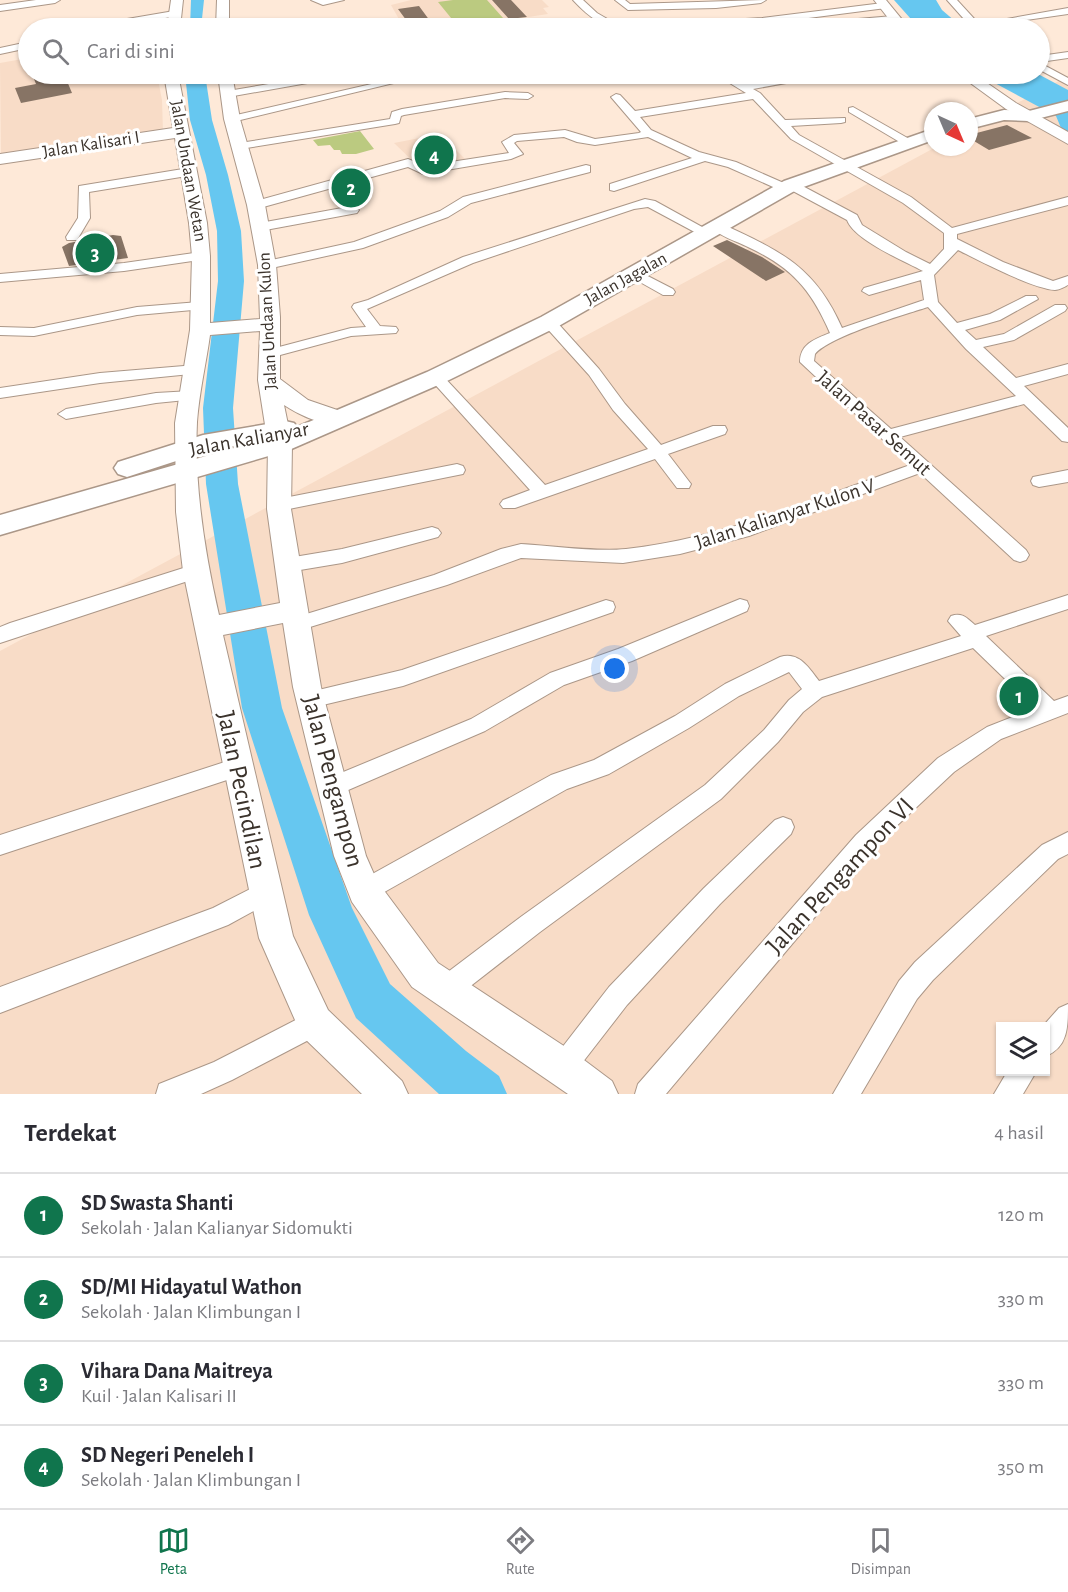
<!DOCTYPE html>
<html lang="id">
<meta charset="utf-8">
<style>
body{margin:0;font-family:"Alegreya Sans",sans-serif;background:#f2f2f3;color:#2b2b33}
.controls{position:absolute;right:18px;bottom:18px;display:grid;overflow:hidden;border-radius:0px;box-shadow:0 2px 4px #0004}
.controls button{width:54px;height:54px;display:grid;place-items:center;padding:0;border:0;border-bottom:2px solid #e1e1e2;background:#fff;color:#2b2b33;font:30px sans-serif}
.compass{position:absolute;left:924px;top:102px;width:54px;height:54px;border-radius:50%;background:#fff;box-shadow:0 2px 4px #0004;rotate:136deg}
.you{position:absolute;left:615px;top:669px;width:21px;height:21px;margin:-15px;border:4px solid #fff;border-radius:50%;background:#1a73e8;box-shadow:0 0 0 9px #1a73e833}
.badge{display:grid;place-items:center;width:39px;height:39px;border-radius:50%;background:#10754d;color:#fff;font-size:20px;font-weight:700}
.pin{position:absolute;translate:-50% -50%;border:3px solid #fff;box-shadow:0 2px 6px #0006}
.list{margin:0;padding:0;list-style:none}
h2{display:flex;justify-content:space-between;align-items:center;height:78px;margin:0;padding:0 24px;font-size:26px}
h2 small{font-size:20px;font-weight:400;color:#7c7c81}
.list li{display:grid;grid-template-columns:39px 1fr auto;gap:18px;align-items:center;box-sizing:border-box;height:84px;padding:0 24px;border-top:2px solid #e1e1e2}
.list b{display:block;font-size:22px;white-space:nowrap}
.list p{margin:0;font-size:20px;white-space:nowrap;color:#7c7c81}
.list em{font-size:20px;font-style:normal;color:#7c7c81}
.icon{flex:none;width:33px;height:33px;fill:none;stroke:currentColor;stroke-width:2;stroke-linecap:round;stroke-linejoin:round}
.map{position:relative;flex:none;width:1068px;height:1094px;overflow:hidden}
.search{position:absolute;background:#fff;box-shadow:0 2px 4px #0004;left:18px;right:18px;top:18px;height:66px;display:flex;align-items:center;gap:15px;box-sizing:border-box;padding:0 21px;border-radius:33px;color:#7c7c81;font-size:22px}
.sheet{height:414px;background:#fff}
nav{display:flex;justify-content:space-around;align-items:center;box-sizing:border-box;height:84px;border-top:2px solid #e1e1e2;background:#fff;font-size:16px;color:#7c7c81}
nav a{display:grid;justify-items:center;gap:3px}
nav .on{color:#10754d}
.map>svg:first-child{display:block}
.built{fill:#f8dcc7;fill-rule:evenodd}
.green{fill:#bbca80}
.water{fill:#66c7f0}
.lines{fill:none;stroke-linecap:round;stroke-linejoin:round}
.river{fill:#66c7f0;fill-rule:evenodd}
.building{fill:#877465}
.street-casing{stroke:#ab9788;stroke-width:2}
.secondary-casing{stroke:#ab9788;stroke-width:2}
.primary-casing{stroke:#ab9788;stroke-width:3}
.street{fill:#fff;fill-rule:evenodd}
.secondary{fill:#fff;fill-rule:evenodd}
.primary{fill:#fff;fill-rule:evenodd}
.labels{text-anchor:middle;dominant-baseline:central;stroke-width:6;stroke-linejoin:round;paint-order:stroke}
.far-street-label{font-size:18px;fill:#3b332c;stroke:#fff}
.street-label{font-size:21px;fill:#3b332c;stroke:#fff}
.near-street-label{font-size:26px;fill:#3b332c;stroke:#fff}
</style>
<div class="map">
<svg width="1068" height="1094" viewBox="0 0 1068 1094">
<rect width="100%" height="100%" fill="#fee9d8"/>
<!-- built -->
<path class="built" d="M411 0H542L549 7 543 8 548 14 482 24 410 28 404 20 400 21 391 5Z
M28 58V74H157L162 100 163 132 1 155 0 63Z
M1068 76V1094H0V651L936 147H969V129ZM1000 1026H1046V1072H1000Z
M440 134 468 162 421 169 394 143Z"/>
<!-- green -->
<path class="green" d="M453 0H487L503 18 456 24 438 2Z
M360 131 374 149 356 154H342L340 150H334L330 145 318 146 313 140Z"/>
<!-- water -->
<path class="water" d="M191 0H204L201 28H190Z
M894 0H936L942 10 963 28H919Z
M978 74H1038L1068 90V133L1061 128 1056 116Z"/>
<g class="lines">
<!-- river -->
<path class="river" d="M185 74H205L212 120 228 175 241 231 244 281 233 408 238 484 282 708 352 908 390 984 466 1051 499 1076 507 1094H439L356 1018 309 915 242 708 206 484 203 408 218 281 217 231 206 175 190 120Z"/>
</g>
<!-- building -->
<path class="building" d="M492 0H511L527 17 509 19Z
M419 6 433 25 412 28 398 9Z
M32 74H64L72 93 21 103 15 88 36 84Z
M1007 125 1032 138 989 150 969 138V135Z
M113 235 121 236 128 258 69 266 62 247 69 243Z
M727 240 762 257 785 272 766 281 713 246Z
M1008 685 1030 707 1021 710 1001 688Z"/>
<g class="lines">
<defs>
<path id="street" d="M36 0H60L55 3 0 11V5Z
M311 0H344L323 5Z
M573 0H583L597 13 623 28C604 30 586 14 573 0Z
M615 0H625L630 4 766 0 761 3 716 8 628 10Z
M947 0H957L979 24 1068 8V14L972 28Z
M883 3 886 4V8L762 24 713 27 708 24 713 21 762 18Z
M174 11 177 12V16L106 28H87L92 25Z
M893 16 896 17V21L823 28 818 25 823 22Z
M496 24 499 25 500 28H477L482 25Z
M28 42V48L0 54V48Z
M1068 52V58L1040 62V56Z
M1040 63 1068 78V85L1040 70Z
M327 74 335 76 330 79 228 97 223 94 228 91Z
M415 74H431L232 122 226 119 232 116Z
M715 74H727L744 84 804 74H824L819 77 753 89 760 93 785 120 845 118V122L841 123 791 126 799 135 911 197 952 228 1068 197V205L957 234V239L1003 262 1053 281 1068 276V285C1064 287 1059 290 1055 290 1031 288 980 261 958 250L934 275 938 302 957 323 990 314 1026 296H1036L1038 299 1000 320 965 330 976 340 1004 334 1055 305H1065L1067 308 1065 311 1014 340 983 347 1016 378 1068 364V374L1024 386 1068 428V442L1062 441 1024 404 900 437 1026 550 1029 555 1026 560 1020 562 1014 560 920 473 749 536 680 554 623 563 521 558 447 585 297 631 290 629 287 624 290 619 434 575 501 549 521 544C553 546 595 552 626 549 725 538 817 498 910 465L800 362C800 344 815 339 830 333 811 289 791 267 748 247 736 241 719 236 711 227L717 223 722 224C780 251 815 266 842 328L924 300 921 280 869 295 862 291 864 288 923 271C904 261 854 240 847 220L791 190 782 191 728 167 705 161 614 191 610 190V184L692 158 648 137 595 145 577 142 564 137 517 141 514 143 523 154 511 159 423 174 408 167 256 209 250 205 252 202 408 159 425 166 509 153 502 142 514 135 565 130 595 139 639 133 641 132 611 97 616 94 620 95 635 111 746 93ZM753 99 791 139 903 203 944 233V249L930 264 906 252 862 225 857 215 795 182 786 184 736 162 699 152 651 130 640 117ZM928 307 966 349 1016 396 891 429 814 361 815 354C830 336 903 315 928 307Z
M505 92 528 93 533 96 528 99 505 98 404 115 401 116 399 123 395 124 240 149 234 146 240 143 390 119 392 112 402 109Z
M853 107 911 140 913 142 911 144H903L849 112V108Z
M586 165 590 166V172L471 203 448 217 363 248 267 269 260 265 267 261 354 242 440 211 463 197Z
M189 168 193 169V175L89 192 90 218 77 240H67L66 237 78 218 79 186Z
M645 199 655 201 713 233 707 237 702 236 648 207 634 209 473 263 367 309 380 326 396 327 398 330 396 333 351 336 269 358 262 354 264 351 351 328 366 327 352 307 354 304 368 300 463 257Z
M353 206 359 210 357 213 260 231 254 227 260 223Z
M201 252 208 256 206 259 124 271 0 282V274L124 263Z
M636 270 673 289 675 292 673 295H663L631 277 629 274Z
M199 302 206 306 204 309 137 315 34 336 0 335V327L34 328 137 307Z
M549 318 554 319 599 369 625 404 661 445 713 426H725L727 430 725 434 668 454 691 484 689 488H677L655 459 515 508H503L500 504 503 500 530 490 431 380 428 377 431 374H441L545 485 648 449 613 410 589 375 544 325 542 322Z
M196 365 204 370 201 373 100 383 0 398V388L100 373Z
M191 391 196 393 199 396 196 399 156 403 66 419 58 414 66 409 156 393Z
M457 464 463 466 465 470 463 474 279 511 273 509 270 505 273 501 279 499Z
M1068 470V482L1039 487 1033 485 1031 481 1033 477Z
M432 527 438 529 441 533 438 537 342 563 288 572 282 570 279 565 282 560 288 558 342 549Z
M196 564 203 566 205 571 203 576 0 643V627L10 623Z
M1068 595V609L986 636 1054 701 1068 696V713L1001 739 954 772 872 849 666 1094H635L638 1084 856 835 938 758 987 727 1035 708 973 648 822 697 803 712 778 742 721 799 540 932 454 999 445 1003 436 999 432 990 436 981 522 916 705 785 764 730 789 700 802 689 789 672 739 696 689 728 609 774 567 789 372 899 364 902 356 899 352 891 356 883 551 775 594 760 675 716 725 684 780 657C799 651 809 668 819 681L961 636 948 621 951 616C962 612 967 618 975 625Z
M740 599 747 601 749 606 747 611 632 661 564 685 485 731 332 797 324 794 321 787 324 780 471 719 550 673 618 649Z
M606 600 613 602 615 607 613 612 403 686 310 708 303 706 300 700 303 694 310 692 402 670Z
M237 758 245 760 248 767 245 774 0 855V835Z
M783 817 791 820 794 827 791 834 720 904 627 1005 572 1076 563 1080 554 1076 550 1067 554 1058 609 987 704 888 775 820Z
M1068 832V854L1058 859 933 980 917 999 861 1094H833L899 981 915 962 1042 845Z
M264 882 272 885 276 893 272 901 228 925 0 1013V987L213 908Z
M1068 1004C1068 1027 1068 1047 1046 1056V1026H1043L1059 1008Z
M315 1010 324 1014 328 1023 324 1032 232 1080 201 1094H156L159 1084 214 1062Z
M1007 1072H1036L1023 1094H994Z"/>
<path id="secondary" d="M171 0H183L180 28H167Z
M217 0H229V28H216Z
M874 0H886L909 28H896Z
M164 74H178L207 223 210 256V323L260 319 258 265 247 205 224 119 218 74H232L240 119 265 205 276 265 280 317V379L308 400 346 413 349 418 346 423C326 428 301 416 284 405L292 444 291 509 321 687 366 856 377 881 438 963 576 1054 612 1081 618 1094H568L412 987 352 902 334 856 293 687 283 623 223 635 293 936 328 1010 402 1081 408 1094H362L302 1036 259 938 183 571 176 512 175 423 190 330 192 256 189 223 175 138 0 164V154L173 128ZM260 331 258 380 268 444 267 509 280 603 219 615C205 554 194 485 197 422 199 393 206 364 210 335Z
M958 74H974L1016 103 1068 132V144L1006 109Z"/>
<path id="primary" d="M1068 101V111L1029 121 1004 120 969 129V119L1004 110 1029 111Z
M933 129V140L798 189 557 327 445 382 289 450 0 535V515L255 442 207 451 127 477 118 474 114 468 118 462 203 435 285 421 294 423 297 427 427 372 541 317 784 181Z"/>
</defs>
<!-- street casing -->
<use href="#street" class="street-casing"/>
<!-- secondary casing -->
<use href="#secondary" class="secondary-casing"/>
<!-- primary casing -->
<use href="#primary" class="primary-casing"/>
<!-- street -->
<use href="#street" class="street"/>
<!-- secondary -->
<use href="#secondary" class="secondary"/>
<!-- primary -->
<use href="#primary" class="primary"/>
</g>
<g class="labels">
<!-- far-street labels -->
<g class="far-street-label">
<text transform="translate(91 145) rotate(-9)">Jalan Kalisari I</text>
<text transform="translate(188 171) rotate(80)">Jalan Undaan Wetan</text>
<text transform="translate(626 279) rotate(-29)">Jalan Jagalan</text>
<text transform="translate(268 321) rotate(-93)">Jalan Undaan Kulon</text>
</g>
<!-- street labels -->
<g class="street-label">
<text transform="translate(874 423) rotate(42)">Jalan Pasar Semut</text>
<text transform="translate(249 439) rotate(-10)">Jalan Kalianyar</text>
<text transform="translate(785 514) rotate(-18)">Jalan Kalianyar Kulon V</text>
</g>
<!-- near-street labels -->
<g class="near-street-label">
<text transform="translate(333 781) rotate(75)">Jalan Pengampon</text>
<text transform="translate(242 790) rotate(78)">Jalan Pecindilan</text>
<text transform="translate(840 876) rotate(-47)">Jalan Pengampon VI</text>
</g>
</g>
</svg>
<div class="controls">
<button><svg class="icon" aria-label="layers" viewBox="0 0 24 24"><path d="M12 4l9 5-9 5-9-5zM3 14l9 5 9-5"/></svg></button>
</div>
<svg class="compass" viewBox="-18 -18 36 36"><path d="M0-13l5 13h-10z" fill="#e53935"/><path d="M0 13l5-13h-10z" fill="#7c7c81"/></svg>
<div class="you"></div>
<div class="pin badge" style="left:1019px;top:696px">1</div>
<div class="pin badge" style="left:351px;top:188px">2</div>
<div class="pin badge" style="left:95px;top:253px">3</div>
<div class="pin badge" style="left:434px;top:155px">4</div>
<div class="search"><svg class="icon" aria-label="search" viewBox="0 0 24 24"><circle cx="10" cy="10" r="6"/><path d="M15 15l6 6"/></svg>Cari di sini</div>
</div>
<section class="sheet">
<h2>Terdekat<small>4 hasil</small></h2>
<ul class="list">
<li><span class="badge">1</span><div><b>SD Swasta Shanti</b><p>Sekolah · Jalan Kalianyar Sidomukti</p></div><em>120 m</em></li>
<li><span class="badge">2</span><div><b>SD/MI Hidayatul Wathon</b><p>Sekolah · Jalan Klimbungan I</p></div><em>330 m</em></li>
<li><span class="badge">3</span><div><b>Vihara Dana Maitreya</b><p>Kuil · Jalan Kalisari II</p></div><em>330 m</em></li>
<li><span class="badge">4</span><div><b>SD Negeri Peneleh I</b><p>Sekolah · Jalan Klimbungan I</p></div><em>350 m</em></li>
</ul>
</section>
<nav>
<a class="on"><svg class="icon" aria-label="map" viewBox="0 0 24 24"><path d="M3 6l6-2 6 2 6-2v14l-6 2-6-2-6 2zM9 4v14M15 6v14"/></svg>Peta</a>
<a><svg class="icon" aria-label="directions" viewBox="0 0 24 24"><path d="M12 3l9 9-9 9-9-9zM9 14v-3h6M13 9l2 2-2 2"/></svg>Rute</a>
<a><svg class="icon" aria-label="saved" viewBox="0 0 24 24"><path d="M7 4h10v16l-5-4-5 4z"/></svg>Disimpan</a>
</nav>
